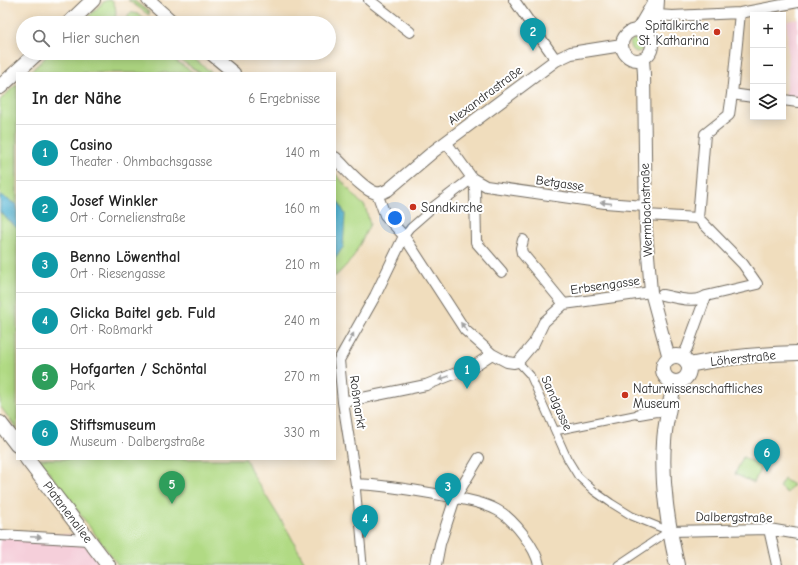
<!DOCTYPE html>
<html lang="de">
<meta charset="utf-8">
<style>
body{margin:0;font-family:"Comic Neue",sans-serif;background:#f6f6f6;color:#222}
.controls{position:absolute;right:12px;top:12px;display:grid;overflow:hidden;border-radius:0px;box-shadow:0 2px 10px #0003}
.controls button{width:36px;height:36px;display:grid;place-items:center;padding:0;border:0;border-bottom:1px solid #e0e0e0;background:#fff;color:#222;font:20px sans-serif}
.you{position:absolute;left:395px;top:218px;width:14px;height:14px;margin:-10px;border:3px solid #fff;border-radius:50%;background:#1a73e8;box-shadow:0 0 0 6px #1a73e833}
.badge{display:grid;place-items:center;width:26px;height:26px;border-radius:50%;background:#b45309;color:#fff;font-size:13px;font-weight:700}
.pin{position:absolute;translate:-50% -33px;filter:drop-shadow(0 1px 2px #0008)}
.pin::after{content:'';position:absolute;top:21px;width:14px;height:12px;background:inherit;clip-path:polygon(0 0,100% 0,50% 100%)}
.list{margin:0;padding:0;list-style:none}
h2{display:flex;justify-content:space-between;align-items:center;height:52px;margin:0;padding:0 16px;font-size:17px}
h2 small{font-size:13px;font-weight:400;color:#767676}
.list li{display:grid;grid-template-columns:26px 1fr auto;gap:12px;align-items:center;box-sizing:border-box;height:56px;padding:0 16px;border-top:1px solid #e0e0e0}
.list b{display:block;font-size:15px;white-space:nowrap}
.list p{margin:0;font-size:13px;white-space:nowrap;color:#767676}
.list em{font-size:13px;font-style:normal;color:#767676}
.icon{flex:none;width:22px;height:22px;fill:none;stroke:currentColor;stroke-width:2;stroke-linecap:round;stroke-linejoin:round}
.map{position:relative;flex:none;width:798px;height:565px;overflow:hidden}
.search{position:absolute;background:#fff;box-shadow:0 2px 10px #0003;left:16px;top:16px;width:320px;height:44px;display:flex;align-items:center;gap:10px;box-sizing:border-box;padding:0 14px;border-radius:22px;color:#767676;font-size:15px}
.panel{position:absolute;background:#fff;box-shadow:0 2px 10px #0003;left:16px;top:72px;width:320px;height:388px;border-radius:0px}
.map>svg:first-child{display:block}
.built{fill:#f5cfda}
.green{fill:#b1da84;stroke:#6e8258}
.water{fill:#53b4d2;stroke:#3f707e}
.lines{fill:none;stroke-linecap:round;stroke-linejoin:round}
.pedestrian-casing{stroke:#70695e;stroke-width:9}
.minor-casing{stroke:#70695e;stroke-width:12}
.tertiary-casing{stroke:#70695e;stroke-width:14}
.secondary-casing{stroke:#70695e;stroke-width:16}
.pedestrian{stroke:#fff;stroke-width:7}
.minor{stroke:#fff;stroke-width:10}
.tertiary{stroke:#fff;stroke-width:12}
.secondary{stroke:#fff;stroke-width:14}
.oneway{fill:#a0a0a0}
.poi-dot{fill:#c8321e;stroke:#fff;stroke-width:1.5}
.labels{text-anchor:middle;dominant-baseline:central;stroke-width:4;stroke-linejoin:round;paint-order:stroke}
.poi-label{font-size:13px;fill:#2b2b2b;stroke:#fff;text-anchor:start}
.street-label{font-size:13px;fill:#2b2b2b;stroke:#fff}
</style>
<div class="map">
<svg width="798" height="565" viewBox="0 0 798 565">
<rect width="100%" height="100%" fill="#fff"/>
<filter id="ink" filterUnits="userSpaceOnUse"><feTurbulence type="fractalNoise" baseFrequency=".025" numOctaves="2"/><feDisplacementMap in="SourceGraphic" scale="8" xChannelSelector="R" yChannelSelector="G"/><feConvolveMatrix kernelMatrix="1 2 1 2 8 2 1 2 1" color-interpolation-filters="sRGB"/></filter>
<filter id="wash" filterUnits="userSpaceOnUse"><feTurbulence type="fractalNoise" baseFrequency=".012" numOctaves="4" result="noise"/><feDisplacementMap in="SourceGraphic" scale="16" xChannelSelector="R" yChannelSelector="G"/><feGaussianBlur stdDeviation="0.9" result="paint"/><feColorMatrix in="noise" values="0 0 0 0 0 0 0 0 0 0 0 0 0 0 0 0 0 1.4 0 .05"/><feComposite in="paint" operator="in"/></filter>
<g filter="url(#wash)">
<rect width="100%" height="100%" fill="#f0ddbd"/>
<!-- built -->
<path class="built" d="M798 19V98L786 97V90L788 74 787 21Z
M0 531 78 535 101 565H0Z"/>
<!-- green -->
<path class="green" d="M107 0H111C117 6 116 12 115 20L119 23H82C88 18 102 2 107 0Z
M128 0H133L149 12V15Z
M130 13C136 12 144 17 146 23H127L125 22Z
M630 45a7 7 0 1 1 14 0a7 7 0 1 1-14 0Z
M50 53H164L194 73H29Z
M170 53H187L212 73H200Z
M17 84V429L0 406V100Z
M335 173 359 201 365 206 370 224 353 258 335 277Z
M743 457 761 466 754 483 735 474Z
M39 459H246L253 475 289 533 306 565H118Z
M784 479 793 485 787 493 779 487Z"/>
<!-- water -->
<path class="water" d="M0 195 17 205V228L0 212Z
M335 196 345 214 343 247 335 259Z"/>
</g>
<g filter="url(#ink)">
<g class="lines">
<defs>
<path id="pedestrian" d="M404 236 410 228 434 207
M518 362 530 375 567 458 578 476 594 491 611 503 632 516 669 531
M555 431 639 414
M356 484 363 565
M618 565 669 531"/>
<path id="minor" d="M369 0 410 32
M514 0 556 60
M657 15 672 16 740 13 798 2
M732 94 753 97
M783 100 798 102
M446 142 472 178 475 188 476 242 502 272
M472 178 486 186 605 203 645 206
M377 193 385 215 404 236 465 330 492 354 507 362 514 363 518 362 534 343 544 322 564 304 651 292
M434 207 472 178
M646 215 698 218 743 264 757 284 706 296C694 304 675 297 662 295
M698 218 705 134 729 115 732 94 740 13
M404 236 375 296 339 360 343 402 356 484C385 485 413 490 441 495 460 499 480 501 497 510 513 518 536 548 539 565
M523 240 521 248 522 253 564 304
M682 357 687 348 706 296
M343 402 426 385 474 366 492 354
M639 414 656 411 668 412
M769 529 777 565
M669 531 769 529 798 534
M0 535 89 540
M436 565 440 544 455 498 479 458"/>
<path id="tertiary" d="M148 0 174 23
M638 29 655 0
M622 45a15 15 0 1 1 30 0a15 15 0 1 1-30 0Z
M648 34 657 15 658 0
M210 53 234 73
M643 59 644 74 646 230 651 292 669 358
M335 158C346 168 362 189 376 193 380 194 384 192 388 190L434 151 556 60 571 53 622 45"/>
<path id="secondary" d="M69 23 93 0
M0 87 37 53
M663 369a13 13 0 1 1 26 0a13 13 0 1 1-26 0Z
M689 365C725 357 761 354 798 353
M675 382C670 402 665 422 664 442 661 484 668 525 677 565
M0 423 17 445
M27 459 108 565"/>
</defs>
<!-- pedestrian casing -->
<use href="#pedestrian" class="pedestrian-casing"/>
<!-- minor casing -->
<use href="#minor" class="minor-casing"/>
<!-- tertiary casing -->
<use href="#tertiary" class="tertiary-casing"/>
<!-- secondary casing -->
<use href="#secondary" class="secondary-casing"/>
<!-- pedestrian -->
<use href="#pedestrian" class="pedestrian"/>
<!-- minor -->
<use href="#minor" class="minor"/>
<!-- tertiary -->
<use href="#tertiary" class="tertiary"/>
<!-- secondary -->
<use href="#secondary" class="secondary"/>
</g>
<!-- one-way arrows -->
<defs><path id="oneway-solid" d="M-6-.8H1V-3.2L6.5 0L1 3.2V.8H-6Z"/></defs>
<g class="oneway">
<use href="#oneway-solid" transform="translate(606 203) rotate(-174)"/>
<use href="#oneway-solid" transform="translate(464 327) rotate(-127)"/>
<use href="#oneway-solid" transform="translate(351 338) rotate(-61)"/>
<use href="#oneway-solid" transform="translate(444 378) rotate(160)"/>
<use href="#oneway-solid" transform="translate(36 537) rotate(3)"/>
</g>
</g>
<!-- markers -->
<g class="poi-dot">
<circle cx="717" cy="32" r="4"/>
<circle cx="413" cy="207" r="4"/>
<circle cx="625" cy="395" r="4"/>
</g>
<g class="labels">
<!-- poi labels -->
<g class="poi-label">
<text x="709" y="25" text-anchor="end">Spitalkirche<tspan x="709" dy="15">St. Katharina</tspan></text>
<text x="421" y="207">Sandkirche</text>
<text x="633" y="388">Naturwissenschaftliches<tspan x="633" dy="15">Museum</tspan></text>
</g>
<!-- street labels -->
<g class="street-label">
<text transform="translate(485 95) rotate(-37)">Alexandrastraße</text>
<text transform="translate(560 183) rotate(8)">Betgasse</text>
<text transform="translate(646 210) rotate(-92)">Wermbachstraße</text>
<text transform="translate(605 285) rotate(-8)">Erbsengasse</text>
<text transform="translate(743 358) rotate(-6)">Löherstraße</text>
<text transform="translate(358 402) rotate(82)">Roßmarkt</text>
<text transform="translate(557 403) rotate(66)">Sandgasse</text>
<text transform="translate(68 512) rotate(53)">Platanenallee</text>
<text transform="translate(734 517) rotate(1)">Dalbergstraße</text>
</g>
</g>
</svg>
<div class="controls">
<button>+</button>
<button>−</button>
<button><svg class="icon" aria-label="layers" viewBox="0 0 24 24"><path d="M12 4l9 5-9 5-9-5zM3 14l9 5 9-5"/></svg></button>
</div>
<div class="you"></div>
<div class="pin badge" style="left:467px;top:389px;background:#0f9aa8">1</div>
<div class="pin badge" style="left:533px;top:51px;background:#0f9aa8">2</div>
<div class="pin badge" style="left:448px;top:506px;background:#0f9aa8">3</div>
<div class="pin badge" style="left:365px;top:538px;background:#0f9aa8">4</div>
<div class="pin badge" style="left:172px;top:504px;background:#2e9e5b">5</div>
<div class="pin badge" style="left:767px;top:472px;background:#0f9aa8">6</div>
<div class="search"><svg class="icon" aria-label="search" viewBox="0 0 24 24"><circle cx="10" cy="10" r="6"/><path d="M15 15l6 6"/></svg>Hier suchen</div>
<section class="panel">
<h2>In der Nähe<small>6 Ergebnisse</small></h2>
<ul class="list">
<li><span class="badge" style="background:#0f9aa8">1</span><div><b>Casino</b><p>Theater · Ohmbachsgasse</p></div><em>140 m</em></li>
<li><span class="badge" style="background:#0f9aa8">2</span><div><b>Josef Winkler</b><p>Ort · Cornelienstraße</p></div><em>160 m</em></li>
<li><span class="badge" style="background:#0f9aa8">3</span><div><b>Benno Löwenthal</b><p>Ort · Riesengasse</p></div><em>210 m</em></li>
<li><span class="badge" style="background:#0f9aa8">4</span><div><b>Glicka Baitel geb. Fuld</b><p>Ort · Roßmarkt</p></div><em>240 m</em></li>
<li><span class="badge" style="background:#2e9e5b">5</span><div><b>Hofgarten / Schöntal</b><p>Park</p></div><em>270 m</em></li>
<li><span class="badge" style="background:#0f9aa8">6</span><div><b>Stiftsmuseum</b><p>Museum · Dalbergstraße</p></div><em>330 m</em></li>
</ul>
</section>
</div>
